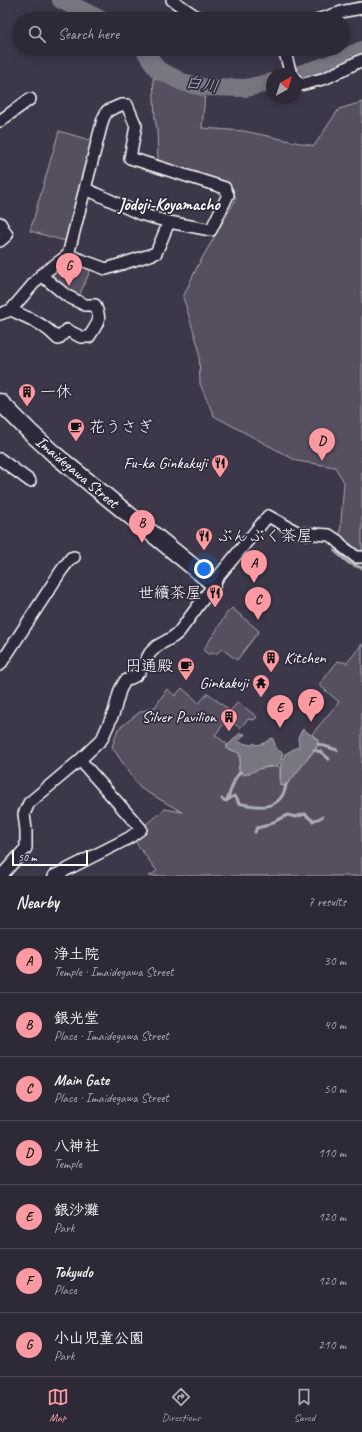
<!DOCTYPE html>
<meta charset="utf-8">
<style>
body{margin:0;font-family:Caveat,"Klee One",sans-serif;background:#393542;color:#f1f3f6}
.compass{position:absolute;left:266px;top:68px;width:36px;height:36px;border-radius:50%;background:#2d2937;box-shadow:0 2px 10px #0003;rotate:39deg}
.scale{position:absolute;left:12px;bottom:10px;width:76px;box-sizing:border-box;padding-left:4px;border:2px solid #fff;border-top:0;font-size:11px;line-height:14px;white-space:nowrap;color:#fff;-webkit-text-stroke:3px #2f2a3d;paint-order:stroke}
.you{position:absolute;left:204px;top:569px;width:14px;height:14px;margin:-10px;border:3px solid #fff;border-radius:50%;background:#1a73e8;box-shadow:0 0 0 6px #1a73e833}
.badge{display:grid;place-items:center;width:26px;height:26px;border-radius:50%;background:#ff9aa2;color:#111;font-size:13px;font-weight:700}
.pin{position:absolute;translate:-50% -33px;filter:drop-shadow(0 1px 2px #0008)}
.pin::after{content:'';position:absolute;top:21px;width:14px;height:12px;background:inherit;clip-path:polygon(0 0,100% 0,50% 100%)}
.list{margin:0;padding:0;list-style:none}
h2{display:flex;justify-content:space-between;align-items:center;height:52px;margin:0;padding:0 16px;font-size:17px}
h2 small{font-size:13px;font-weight:400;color:#a7a6ad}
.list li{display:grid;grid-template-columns:26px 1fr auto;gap:12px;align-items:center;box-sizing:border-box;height:64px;padding:0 16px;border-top:1px solid #484552}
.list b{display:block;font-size:15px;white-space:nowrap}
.list p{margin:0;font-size:13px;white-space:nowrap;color:#a7a6ad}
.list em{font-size:13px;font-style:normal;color:#a7a6ad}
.icon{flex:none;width:22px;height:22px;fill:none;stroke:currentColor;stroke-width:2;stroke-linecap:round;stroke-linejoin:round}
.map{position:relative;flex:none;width:362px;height:876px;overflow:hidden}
.search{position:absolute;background:#2d2937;box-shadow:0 2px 10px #0003;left:12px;right:12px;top:12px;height:44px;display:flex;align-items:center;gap:10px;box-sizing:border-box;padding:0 14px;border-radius:22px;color:#a7a6ad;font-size:15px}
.sheet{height:500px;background:#2d2937}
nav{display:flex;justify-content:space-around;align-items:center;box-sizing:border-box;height:56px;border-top:1px solid #484552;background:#2d2937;font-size:11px;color:#a7a6ad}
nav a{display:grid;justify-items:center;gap:2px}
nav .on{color:#ff9aa2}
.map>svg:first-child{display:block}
.green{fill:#555060;stroke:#aaa8b0}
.water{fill:#797682;stroke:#afadb4}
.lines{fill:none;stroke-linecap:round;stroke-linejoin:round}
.stream{stroke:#afadb4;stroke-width:3}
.river{stroke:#797682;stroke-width:18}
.minor-casing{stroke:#fff;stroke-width:14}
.secondary-casing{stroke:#fff;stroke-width:19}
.minor{stroke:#2f2a3d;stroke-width:11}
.secondary{stroke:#2f2a3d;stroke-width:16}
.labels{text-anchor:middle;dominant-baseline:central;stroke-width:3.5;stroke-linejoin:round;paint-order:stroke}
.poi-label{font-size:16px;fill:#fff;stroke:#2f2a3d;text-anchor:end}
.street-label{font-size:16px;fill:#fff;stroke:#2f2a3d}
.water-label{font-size:17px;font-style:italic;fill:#b5b4ba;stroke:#2f2a3d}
.neighbourhood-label{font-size:17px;font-weight:bold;fill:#fff;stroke:#2f2a3d}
</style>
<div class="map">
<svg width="362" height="876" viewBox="0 0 362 876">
<rect width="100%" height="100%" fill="#3c3749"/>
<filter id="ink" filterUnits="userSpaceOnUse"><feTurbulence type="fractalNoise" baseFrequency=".025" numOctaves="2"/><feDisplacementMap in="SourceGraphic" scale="8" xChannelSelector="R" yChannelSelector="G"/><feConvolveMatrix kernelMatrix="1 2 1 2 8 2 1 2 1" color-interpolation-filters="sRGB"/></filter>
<g filter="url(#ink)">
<!-- green -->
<path class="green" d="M153 78 205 94 202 128 244 131 314 146 339 109 362 102V553L340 535 344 482 335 467 297 461 214 416 200 384 199 349 183 297 197 267 236 199 231 187 158 161 157 129 155 119Z
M59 131 93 141 65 241 30 231Z
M68 255 93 264 77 301 41 275Z
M232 608 259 631 237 660 222 649 216 654 214 653 208 654 203 650 216 631 226 614Z
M362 644V876H149L157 871 131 836 165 809 182 812 140 788 112 747 118 729 140 712 155 707 167 689 175 696 182 688 199 703 208 693 230 711 238 702 257 717 254 720 248 719 240 728 228 719 215 735 227 744V749C230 751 234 750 237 752 242 756 239 764 238 769L243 775 258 769 278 766 280 767V785L286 786 317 747 318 740 312 734 339 702 319 685 338 661 347 663Z"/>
<!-- water -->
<path class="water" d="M303 729 318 740 317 746 291 780 284 786 280 785 281 763H279L276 767C263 764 254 773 243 775L239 769C239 764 243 756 237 752 234 750 231 751 227 749V746L240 733 245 734 238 742 251 745 255 743 257 745 264 743 272 738 273 739 277 750 283 753 281 759 283 760 285 754 299 746 298 737Z"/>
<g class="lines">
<!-- stream -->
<path class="stream" d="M335 551 349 563 362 568
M318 744 337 750
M314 750 321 752 329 759
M222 799 226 801 234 796 238 800V803C259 808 281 811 286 785
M227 800 235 779 240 772
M255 832 257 828 265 826 288 815 295 817 305 814 313 821 322 817"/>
<!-- river -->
<path class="river" d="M61 0 100 19
M144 49 157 69 182 82 202 87 246 88 272 82
M296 75 328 65 362 50"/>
<defs>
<path id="minor" d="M172 0 197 17 203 19
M320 19 345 11 362 8
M284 49 290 71 292 74
M296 80 300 85 326 78 362 60
M0 121 30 99
M0 223 7 235 0 241
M68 255 106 269 156 253 169 222
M11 310C30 319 43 323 58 339L67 330 81 337H89C98 322 102 321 95 305H85L67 296 41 275
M0 314 11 310 41 275 68 255 103 119 107 111 121 105H127L136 126 130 158 225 188 228 195 211 230 169 222 140 214 86 189
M0 459 30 481
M0 665 61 571 71 558 74 557
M1 876 26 848V830L24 814 29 803 80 760 102 739 114 712 120 690 125 681 135 676 140 671 150 653 157 646 173 637 179 632 212 587 213 583 268 516 299 533 329 535 338 541 343 547 356 557H362
M54 876 129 838 141 829 80 760"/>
<path id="secondary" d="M0 402 30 432 54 454 213 583"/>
</defs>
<!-- minor casing -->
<use href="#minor" class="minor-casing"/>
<!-- secondary casing -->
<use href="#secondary" class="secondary-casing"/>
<!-- minor -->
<use href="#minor" class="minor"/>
<!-- secondary -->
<use href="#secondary" class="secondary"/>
</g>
</g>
<!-- icons -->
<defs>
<symbol id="building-pin" viewBox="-11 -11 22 30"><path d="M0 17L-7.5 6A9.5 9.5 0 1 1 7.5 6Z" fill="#ff9aa2" stroke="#2f2a3d"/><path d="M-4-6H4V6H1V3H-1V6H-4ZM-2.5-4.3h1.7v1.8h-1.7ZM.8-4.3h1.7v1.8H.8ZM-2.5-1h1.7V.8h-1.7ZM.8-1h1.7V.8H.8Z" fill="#111"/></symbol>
<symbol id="cafe-pin" viewBox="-11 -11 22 30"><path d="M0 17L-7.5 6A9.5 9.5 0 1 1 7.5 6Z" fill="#ff9aa2" stroke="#2f2a3d"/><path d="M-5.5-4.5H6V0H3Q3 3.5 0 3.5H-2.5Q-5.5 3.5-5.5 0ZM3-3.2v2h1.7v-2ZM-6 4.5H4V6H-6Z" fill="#111"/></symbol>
<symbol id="restaurant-pin" viewBox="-11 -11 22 30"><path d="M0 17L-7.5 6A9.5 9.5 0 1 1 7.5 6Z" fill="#ff9aa2" stroke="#2f2a3d"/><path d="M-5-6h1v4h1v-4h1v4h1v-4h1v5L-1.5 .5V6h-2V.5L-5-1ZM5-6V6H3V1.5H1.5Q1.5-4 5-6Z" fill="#111"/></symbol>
<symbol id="temple-pin" viewBox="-11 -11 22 30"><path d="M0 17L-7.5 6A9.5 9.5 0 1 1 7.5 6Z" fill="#ff9aa2" stroke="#2f2a3d"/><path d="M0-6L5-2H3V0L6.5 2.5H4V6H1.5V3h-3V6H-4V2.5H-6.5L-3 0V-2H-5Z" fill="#111"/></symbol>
</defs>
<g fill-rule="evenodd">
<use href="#building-pin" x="17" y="382" width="20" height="27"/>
<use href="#cafe-pin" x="66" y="417" width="20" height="27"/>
<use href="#restaurant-pin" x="210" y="453" width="20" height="27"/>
<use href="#restaurant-pin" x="194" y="526" width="20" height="27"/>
<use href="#restaurant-pin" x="205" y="583" width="20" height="27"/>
<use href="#building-pin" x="261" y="648" width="20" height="27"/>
<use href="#cafe-pin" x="176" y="656" width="20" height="27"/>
<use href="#temple-pin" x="251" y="673" width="20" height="27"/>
<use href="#building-pin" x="219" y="707" width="20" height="27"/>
</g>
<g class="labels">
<!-- poi labels -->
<g class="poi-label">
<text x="40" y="392" text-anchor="start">一休</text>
<text x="89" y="427" text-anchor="start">花うさぎ</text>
<text x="207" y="463">Fu-ka Ginkakuji</text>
<text x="217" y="536" text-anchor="start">ぶんぶく茶屋</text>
<text x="202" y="593">世續茶屋</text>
<text x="284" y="658" text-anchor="start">Kitchen</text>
<text x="173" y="666">円通殿</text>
<text x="248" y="683">Ginkakuji</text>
<text x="216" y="717">Silver Pavilion</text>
</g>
<!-- street labels -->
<g class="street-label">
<text transform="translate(77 472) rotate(40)">Imaidegawa Street</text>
</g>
<!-- water labels -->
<g class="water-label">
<text transform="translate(202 84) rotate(9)">白川</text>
</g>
<!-- neighbourhood labels -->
<g class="neighbourhood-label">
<text x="169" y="204">Jodoji-Koyamacho</text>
</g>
</g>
</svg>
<svg class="compass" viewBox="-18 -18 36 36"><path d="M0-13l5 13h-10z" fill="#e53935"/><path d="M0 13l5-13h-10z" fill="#a7a6ad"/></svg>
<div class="scale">50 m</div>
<div class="you"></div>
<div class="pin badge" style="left:254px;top:583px">A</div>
<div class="pin badge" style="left:142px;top:543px">B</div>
<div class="pin badge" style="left:258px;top:620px">C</div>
<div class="pin badge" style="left:322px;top:461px">D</div>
<div class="pin badge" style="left:280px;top:728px">E</div>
<div class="pin badge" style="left:311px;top:722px">F</div>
<div class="pin badge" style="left:69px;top:286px">G</div>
<div class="search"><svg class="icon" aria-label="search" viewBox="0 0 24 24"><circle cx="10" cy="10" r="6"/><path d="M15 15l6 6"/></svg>Search here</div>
</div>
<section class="sheet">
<h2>Nearby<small>7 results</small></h2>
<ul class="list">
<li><span class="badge">A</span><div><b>浄土院</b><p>Temple · Imaidegawa Street</p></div><em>30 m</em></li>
<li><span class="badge">B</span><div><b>銀光堂</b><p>Place · Imaidegawa Street</p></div><em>40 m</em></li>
<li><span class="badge">C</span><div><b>Main Gate</b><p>Place · Imaidegawa Street</p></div><em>50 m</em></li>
<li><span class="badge">D</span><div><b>八神社</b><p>Temple</p></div><em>110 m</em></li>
<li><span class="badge">E</span><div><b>銀沙灘</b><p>Park</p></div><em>120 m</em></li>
<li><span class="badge">F</span><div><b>Tokyudo</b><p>Place</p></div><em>120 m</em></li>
<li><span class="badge">G</span><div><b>小山児童公園</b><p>Park</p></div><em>210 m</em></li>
</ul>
</section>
<nav>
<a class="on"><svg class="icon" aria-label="map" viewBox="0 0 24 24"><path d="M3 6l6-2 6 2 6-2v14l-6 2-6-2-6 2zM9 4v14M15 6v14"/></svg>Map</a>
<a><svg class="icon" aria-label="directions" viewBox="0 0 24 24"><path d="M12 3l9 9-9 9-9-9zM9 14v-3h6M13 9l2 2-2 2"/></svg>Directions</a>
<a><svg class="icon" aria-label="saved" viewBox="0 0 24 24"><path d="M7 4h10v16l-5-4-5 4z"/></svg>Saved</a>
</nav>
